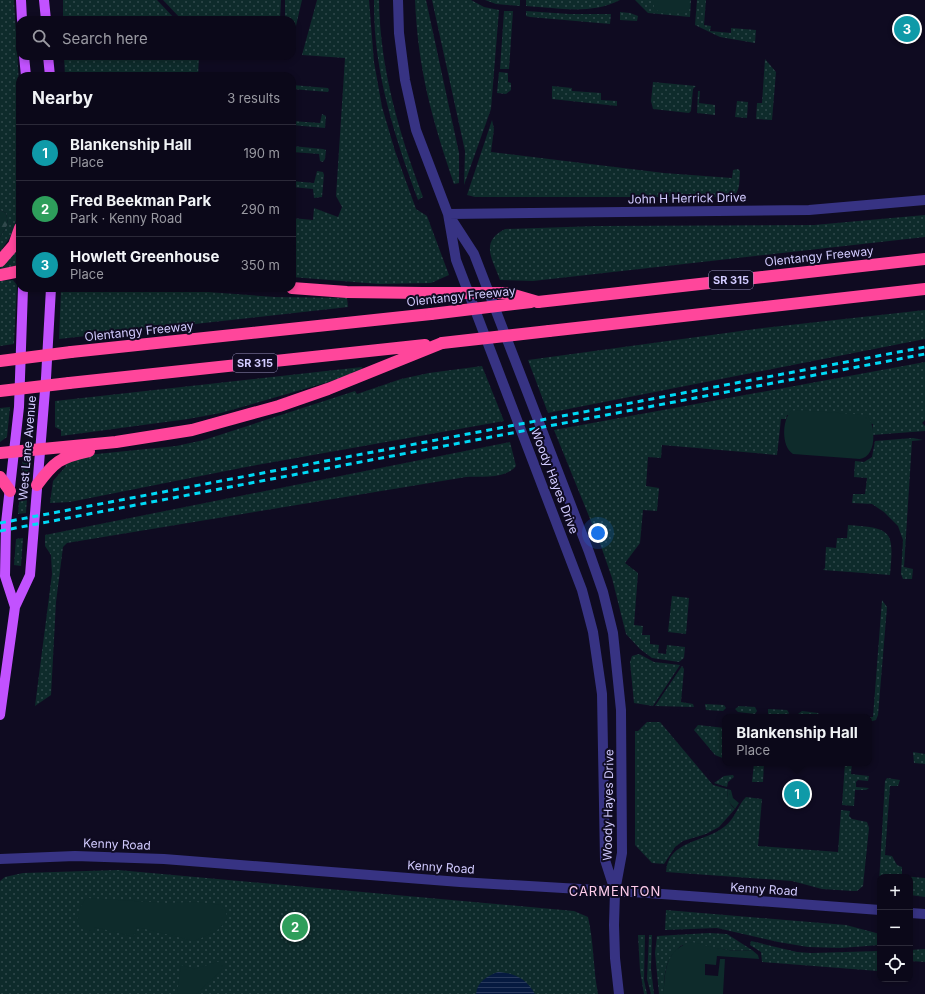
<!DOCTYPE html>
<meta charset="utf-8">
<style>
body{margin:0;font-family:Inter,sans-serif;background:#191626;color:#f1f3f6}
.controls{position:absolute;right:12px;bottom:12px;display:grid;overflow:hidden;border-radius:8px;box-shadow:0 2px 6px #0003}
.controls button{width:36px;height:36px;display:grid;place-items:center;padding:0;border:0;border-bottom:1px solid #2b2938;background:#0b0819;color:#f1f3f6;font:20px sans-serif}
.you{position:absolute;left:598px;top:533px;width:14px;height:14px;margin:-10px;border:3px solid #fff;border-radius:50%;background:#1a73e8;box-shadow:0 0 0 6px #1a73e833}
.badge{display:grid;place-items:center;width:26px;height:26px;border-radius:50%;background:#00d9f6;color:#fff;font-size:13px;font-weight:700}
.pin{position:absolute;translate:-50% -50%;border:2px solid #fff;box-shadow:0 1px 4px #0006}
.popup{position:absolute;left:722px;top:714px;width:150px;height:52px;box-sizing:border-box;display:grid;place-content:center;border-radius:8px;background:#0b0819;filter:drop-shadow(0 1px 3px #0005);font-size:13px;white-space:nowrap;color:#9a9aa2}
.popup b{font-size:15px;color:#f1f3f6}
.popup::after{content:'';position:absolute;left:50%;top:100%;margin-left:-8px;border:8px solid transparent;border-top-color:#0b0819}
.list{margin:0;padding:0;list-style:none}
h2{display:flex;justify-content:space-between;align-items:center;height:52px;margin:0;padding:0 16px;font-size:17px}
h2 small{font-size:13px;font-weight:400;color:#9a9aa2}
.list li{display:grid;grid-template-columns:26px 1fr auto;gap:12px;align-items:center;box-sizing:border-box;height:56px;padding:0 16px;border-top:1px solid #2b2938}
.list b{display:block;font-size:15px;white-space:nowrap}
.list p{margin:0;font-size:13px;white-space:nowrap;color:#9a9aa2}
.list em{font-size:13px;font-style:normal;color:#9a9aa2}
.icon{flex:none;width:22px;height:22px;fill:none;stroke:currentColor;stroke-width:2;stroke-linecap:round;stroke-linejoin:round}
.map{position:relative;flex:none;width:925px;height:994px;overflow:hidden}
.search{position:absolute;background:#0b0819;box-shadow:0 2px 6px #0003;left:16px;top:16px;width:280px;height:44px;display:flex;align-items:center;gap:10px;box-sizing:border-box;padding:0 14px;border-radius:12px;color:#9a9aa2;font-size:15px}
.panel{position:absolute;background:#0b0819;box-shadow:0 2px 6px #0003;left:16px;top:72px;width:280px;height:220px;border-radius:12px}
.map>svg:first-child{display:block}
.grass{fill:url(#grass-dots)}
.forest{fill:url(#forest-firs)}
.garden{fill:#0e2b2b}
.water{fill:url(#water-rules)}
.lines{fill:none;stroke-linecap:round;stroke-linejoin:round}
.minor{stroke:#373383;stroke-width:10}
.major{stroke:#c252ff;stroke-width:10}
.highway{stroke:#ff469b;stroke-width:12}
.rail{stroke:#00d9f6;stroke-width:3;stroke-dasharray:6 5;stroke-linecap:butt}
.highway-bridge{stroke:#ff469b;stroke-width:12}
.labels{text-anchor:middle;dominant-baseline:central;stroke-width:4;stroke-linejoin:round;paint-order:stroke}
.shield{fill:#0f0b21;stroke:#9891bc;stroke-width:1}
.shield-label{font-size:11px;font-weight:bold;fill:#d2cbff}
.street-label{font-size:12px;fill:#d2cbff;stroke:#0f0b21}
.neighbourhood-label{font-size:13px;letter-spacing:1px;fill:#ffcdec;stroke:#0f0b21}
</style>
<div class="map">
<svg width="925" height="994" viewBox="0 0 925 994">
<defs>
<pattern id="grass-dots" width="8" height="8" patternUnits="userSpaceOnUse"><rect width="8" height="8" fill="#0e2b2b"/><path d="M2 2h.1M6 6h.1" fill="none" stroke="#30484b" stroke-width="1.8" stroke-linecap="round"/></pattern>
<pattern id="forest-firs" width="22" height="20" patternUnits="userSpaceOnUse"><rect width="22" height="20" fill="#0e2b2b"/><path d="M5 1l3.5 6h-7zM16 11l3.5 6h-7z" fill="#30484b"/></pattern>
<pattern id="water-rules" width="6" height="5" patternUnits="userSpaceOnUse"><rect width="6" height="5" fill="#061a40"/><path d="M0 2.5h6" fill="none" stroke="#293a5d"/></pattern>
</defs>
<rect width="100%" height="100%" fill="#0f0b21"/>
<!-- grass -->
<path class="grass" d="M0 0H14L19 83 17 218 12 234 0 252V237L8 224 6 213 0 210Z
M63 0H157L176 20H63Z
M163 0H281L280 20H182Z
M285 0H302L292 43V20H285Z
M317 0H369L374 62 382 107 395 151 416 209 427 216 449 275 431 283 379 284 292 277V218L313 220 314 208 338 217 342 207 336 196 345 58 302 55Z
M374 0H379C380 69 399 133 423 197L418 200C394 135 373 70 374 0Z
M415 0H426L459 153V183L454 184C432 119 418 70 415 0Z
M432 0H471L484 7 499 10 491 109 464 185 465 151Z
M485 0H520V6L496 4Z
M526 0H620C591 15 558 8 526 6Z
M635 0H691L690 17 648 13Z
M697 0H706L704 25 711 26 710 31 731 33V28L756 30 755 43 720 37 695 25Z
M504 11H513L509 69H500Z
M526 11 569 14H611L610 24 530 17 526 16Z
M620 12 630 13 638 16 637 21 620 20Z
M64 56H199L198 76H65Z
M765 59 776 72 772 120 756 119 757 103H762Z
M499 72 508 73V82L511 83V90L506 94 497 93Z
M653 82 696 86 693 89 691 111 689 113 653 109 651 101Z
M292 85 328 88 329 90 328 92 292 89Z
M552 86 572 88V91L601 93V100L617 101V106L552 99Z
M698 91H700L699 103 715 105V115L697 113Z
M737 101 748 102 747 118 735 117Z
M322 114 326 116 325 128 292 125V121L320 123Z
M492 120 494 129 491 152 664 173 732 178 733 170 738 169 740 171C739 181 741 193 731 197H475L467 195Z
M292 146 323 149 326 150 325 159 323 162 320 161 319 154 292 152Z
M317 171 323 172 324 175 322 197 314 198 313 189 292 187V181L314 183Z
M925 215V237L533 281 500 280C493 260 479 242 505 229L597 226 814 225Z
M18 249V265L0 270V266Z
M13 280 17 285 14 344 0 346V281Z
M63 288H153L275 297 347 298 348 307 59 339 61 289Z
M925 310V339L548 413 528 360 763 328Z
M925 362V420L922 423 925 426V431L872 435 873 424 787 415 786 419H781L777 455 662 445 661 458 648 457 646 486 659 488 657 511 643 510 640 543 625 563 638 573 634 625 643 626 642 635H650V644L659 645 658 653 666 654 667 645 685 647 684 658 679 662 652 658 640 649 626 634 612 578 601 546 554 430Z
M482 366 504 421 246 467 70 502 50 503 53 481 66 466 63 461 77 456 176 446 204 440 355 391 357 394 401 379 429 373Z
M362 367 363 372 221 413 188 419 61 436V430L55 427V401Z
M10 407 7 437 0 442V408Z
M913 438 923 440 912 441 904 567 913 569 912 579H903L901 574 903 540 898 526 884 512 872 504 852 503 853 494H865L867 478 854 477 855 461 864 462 872 457 875 441Z
M510 442 516 466C506 479 482 476 466 477L67 543 63 547 56 602 51 695 35 706 52 574 51 555 45 546V535Z
M30 454 26 513 18 514 23 458 25 455Z
M848 525C893 528 894 531 890 575L823 570 825 568 826 547 836 548 837 538H847Z
M23 538 21 566 14 565 16 539Z
M672 596 689 598 686 634 668 632Z
M882 600 887 607 878 715 876 720 869 722V717H862H873Z
M639 654 654 662 680 665 653 706 634 703 630 662 632 656Z
M682 666 684 669 681 702 693 704 694 707 655 706Z
M705 704 724 705 726 708 723 711 706 710Z
M739 706 755 707 757 711 755 714 738 712 735 709Z
M768 709 787 710 789 713 787 716 770 715 768 714Z
M802 711 818 713 820 716 800 717 798 714Z
M647 722H660L713 785 727 789C727 797 729 805 735 809L719 827 706 834 683 841 675 847 664 864 652 863 635 845V731H638Z
M698 725 725 728V759L715 755 694 730Z
M913 752 925 754V764L914 763Z
M754 763H764L763 782H752Z
M845 763H852L851 774 869 776 868 781 858 780 856 782V787L869 788 866 790H855L854 806 842 805Z
M733 775 734 777 728 782 727 787 714 783 724 776Z
M887 778 900 780 898 786H890L885 855 892 856 897 865 902 867V876L925 878V897L910 895V877H880V885L879 883 885 781Z
M746 797 762 799 758 846 838 852 841 810 850 811 849 816 852 819 867 822 869 828 863 886 857 891H853L822 889 792 881 666 872C668 840 704 843 724 827 736 818 738 804 746 797Z
M118 870 574 911 588 917C594 943 593 968 598 994H0V881L5 877 23 873Z
M666 910 846 925 880 934V945L841 948 808 947 778 942 717 928 665 930Z
M709 933 727 934 752 950C728 953 706 945 682 945 665 959 664 972 664 994H659L655 953 657 936Z
M638 935H645L644 980 647 994H644L640 970Z
M649 935H652L651 969 654 994H651L647 979Z
M751 941 797 952 811 953 880 951 878 971 762 962 761 952 750 945Z
M925 949V962L910 961V950Z"/>
<!-- forest -->
<path class="forest" d="M0 210 6 213 8 224 0 237Z"/>
<!-- garden -->
<path class="garden" d="M654 0H690L689 10C685 16 657 14 654 8Z
M797 410 867 415C876 425 877 457 860 459L793 454C781 447 782 420 791 411Z
M727 789 731 790 733 798 739 803 735 809 728 801Z
M86 898 167 903 196 902 222 905C238 925 209 935 194 941L137 927 134 937 95 927 94 931H84L77 921 79 909Z
M692 942C712 947 731 953 752 950L758 955 759 959 717 956 716 965 705 964V975L718 976 720 959H725L723 994H664C664 972 666 948 692 942Z
M224 960V968L196 994H177L181 965 194 969Z"/>
<!-- water -->
<path class="water" d="M498 972C515 973 526 979 535 994H476C477 982 487 976 498 972Z"/>
<g class="lines">
<!-- minor -->
<path class="minor" d="M398 0 399 33 405 80 416 130 448 214 456 260 582 590 593 632 602 694 605 860 615 891
M448 214 809 210 925 200
M450 217 474 254 589 552 603 592 613 633 621 710 622 853 615 891 614 925 615 958 619 994
M0 859 75 856 164 859 460 882 648 893 880 910
M910 913 925 914"/>
<!-- major -->
<path class="major" d="M21 0 22 20
M44 0 46 20
M24 56 26 76
M48 56 50 76
M15 607 5 576 6 523 19 407 23 288
M0 715 15 607 30 575 46 378 51 288"/>
<!-- highway -->
<path class="highway" d="M0 261 14 245 20 228
M0 275 20 271
M292 288 347 292 423 293
M538 302 925 259
M549 331 925 289
M71 352 431 314
M69 383 425 345
M0 453 116 442 192 430 279 406 328 389 442 343
M0 477 10 491
M37 485C54 462 60 457 89 451"/>
<!-- rail -->
<path class="rail" d="M0 523 925 347
M0 531 925 354"/>
<!-- highway-bridge -->
<path class="highway-bridge" d="M423 293H507L538 302
M431 314 531 302
M442 343 549 331
M0 361 71 352
M0 391 69 383"/>
</g>
<g class="labels">
<!-- shield labels -->
<g class="shield">
<rect x="709" y="271" width="44" height="18" rx="3"/>
<rect x="233" y="354" width="44" height="18" rx="3"/>
</g>
<g class="shield-label">
<text x="731" y="280">SR 315</text>
<text x="255" y="363">SR 315</text>
</g>
<!-- street labels -->
<g class="street-label">
<text transform="translate(687 198) rotate(-1)">John H Herrick Drive</text>
<text transform="translate(819 256) rotate(-6)">Olentangy Freeway</text>
<text transform="translate(461 296) rotate(-6)">Olentangy Freeway</text>
<text transform="translate(139 331) rotate(-6)">Olentangy Freeway</text>
<text transform="translate(27 448) rotate(-85)">West Lane Avenue</text>
<text transform="translate(555 481) rotate(69)">Woody Hayes Drive</text>
<text transform="translate(608 805) rotate(-89)">Woody Hayes Drive</text>
<text transform="translate(117 844) rotate(2)">Kenny Road</text>
<text transform="translate(441 867) rotate(4)">Kenny Road</text>
<text transform="translate(764 889) rotate(4)">Kenny Road</text>
</g>
<!-- neighbourhood labels -->
<g class="neighbourhood-label">
<text x="615" y="891">CARMENTON</text>
</g>
</g>
</svg>
<div class="controls">
<button>+</button>
<button>−</button>
<button><svg class="icon" aria-label="locate" viewBox="0 0 24 24"><circle cx="12" cy="12" r="6"/><path d="M12 2v4M12 18v4M2 12h4M18 12h4"/></svg></button>
</div>
<div class="you"></div>
<div class="pin badge" style="left:797px;top:794px;background:#0f9aa8">1</div>
<div class="popup"><b>Blankenship Hall</b>Place</div>
<div class="pin badge" style="left:295px;top:927px;background:#2e9e5b">2</div>
<div class="pin badge" style="left:907px;top:29px;background:#0f9aa8">3</div>
<div class="search"><svg class="icon" aria-label="search" viewBox="0 0 24 24"><circle cx="10" cy="10" r="6"/><path d="M15 15l6 6"/></svg>Search here</div>
<section class="panel">
<h2>Nearby<small>3 results</small></h2>
<ul class="list">
<li><span class="badge" style="background:#0f9aa8">1</span><div><b>Blankenship Hall</b><p>Place</p></div><em>190 m</em></li>
<li><span class="badge" style="background:#2e9e5b">2</span><div><b>Fred Beekman Park</b><p>Park · Kenny Road</p></div><em>290 m</em></li>
<li><span class="badge" style="background:#0f9aa8">3</span><div><b>Howlett Greenhouse</b><p>Place</p></div><em>350 m</em></li>
</ul>
</section>
</div>
